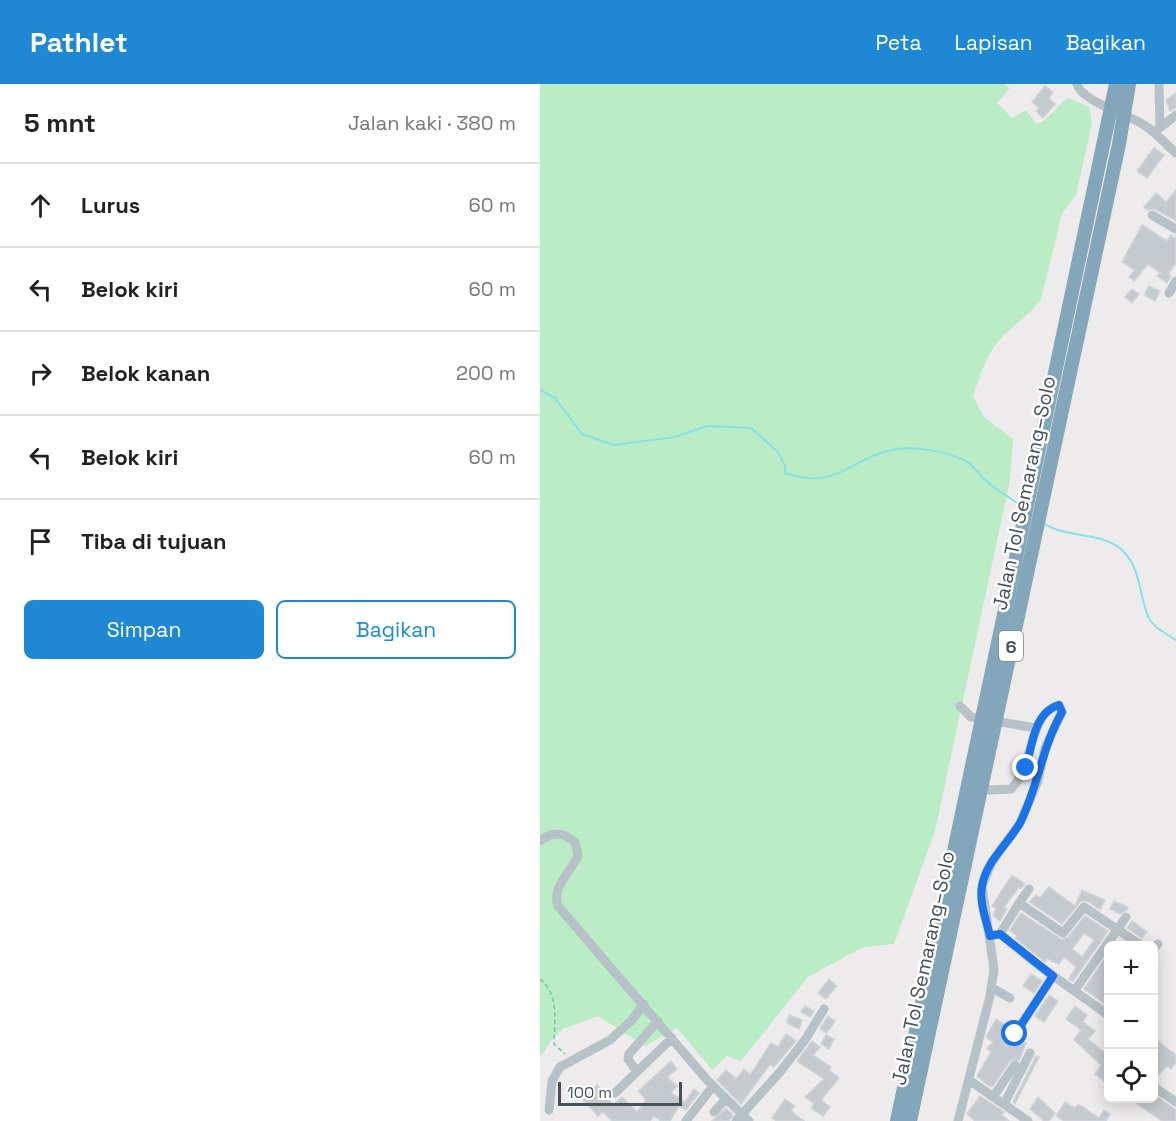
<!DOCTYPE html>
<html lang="id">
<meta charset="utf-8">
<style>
body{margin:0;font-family:"Space Grotesk",sans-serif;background:#f6f6f6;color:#222}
.controls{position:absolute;right:18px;bottom:18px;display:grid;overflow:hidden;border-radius:9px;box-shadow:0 3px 15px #0003}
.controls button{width:54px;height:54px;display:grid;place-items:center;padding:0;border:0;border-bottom:2px solid #e0e0e0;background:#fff;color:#222;font:30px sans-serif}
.scale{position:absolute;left:18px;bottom:15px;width:124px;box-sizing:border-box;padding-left:6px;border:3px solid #455258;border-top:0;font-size:16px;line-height:21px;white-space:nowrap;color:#455258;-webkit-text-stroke:4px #fff;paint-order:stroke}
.stop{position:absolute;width:18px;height:18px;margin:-14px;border:4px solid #1a73e8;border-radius:50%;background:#fff}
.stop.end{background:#1a73e8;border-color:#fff;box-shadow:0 2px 6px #0008}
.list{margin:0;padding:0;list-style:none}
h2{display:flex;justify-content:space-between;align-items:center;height:78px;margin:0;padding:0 24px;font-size:26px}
h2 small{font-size:20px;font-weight:400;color:#767676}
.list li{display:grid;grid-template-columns:39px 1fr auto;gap:18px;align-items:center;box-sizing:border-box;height:84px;padding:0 24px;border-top:2px solid #e0e0e0}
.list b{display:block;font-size:22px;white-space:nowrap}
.list em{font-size:20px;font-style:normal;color:#767676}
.actions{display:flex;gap:12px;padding:18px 24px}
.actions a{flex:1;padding:14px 0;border:2px solid #1f88d5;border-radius:9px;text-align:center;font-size:21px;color:#1f88d5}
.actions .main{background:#1f88d5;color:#fff}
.icon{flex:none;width:33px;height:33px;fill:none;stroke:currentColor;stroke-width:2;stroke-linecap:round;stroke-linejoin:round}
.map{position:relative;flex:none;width:636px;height:1037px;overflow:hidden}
header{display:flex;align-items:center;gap:36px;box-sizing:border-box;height:84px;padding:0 30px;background:#1f88d5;color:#fff}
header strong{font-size:28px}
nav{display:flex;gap:33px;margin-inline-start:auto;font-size:21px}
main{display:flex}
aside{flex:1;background:#fff}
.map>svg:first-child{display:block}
.green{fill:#baecc6}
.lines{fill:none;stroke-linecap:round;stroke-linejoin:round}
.stream{stroke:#88e1e8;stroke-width:2}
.building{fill:#c5cacf;stroke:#d0d3d7;stroke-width:1.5;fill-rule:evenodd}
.path{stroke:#73c893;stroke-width:1.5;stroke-dasharray:4.5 3;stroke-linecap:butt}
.minor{stroke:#b7c2c8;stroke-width:9}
.highway{stroke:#84a6ba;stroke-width:14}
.route{stroke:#1a73e8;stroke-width:8}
.labels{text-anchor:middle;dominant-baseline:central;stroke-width:5;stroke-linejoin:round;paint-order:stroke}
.shield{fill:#fff;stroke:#7d868a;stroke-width:1.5}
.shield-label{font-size:18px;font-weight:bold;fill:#455258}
.street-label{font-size:20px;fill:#455258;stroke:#fff}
</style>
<header>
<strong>Pathlet</strong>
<nav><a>Peta</a><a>Lapisan</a><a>Bagikan</a></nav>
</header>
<main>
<aside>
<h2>5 mnt<small>Jalan kaki · 380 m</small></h2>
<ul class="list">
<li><svg class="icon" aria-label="ahead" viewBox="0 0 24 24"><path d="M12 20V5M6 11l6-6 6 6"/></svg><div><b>Lurus</b></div><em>60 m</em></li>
<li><svg class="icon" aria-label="left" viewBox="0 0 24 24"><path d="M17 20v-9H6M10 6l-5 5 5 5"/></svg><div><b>Belok kiri</b></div><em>60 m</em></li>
<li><svg class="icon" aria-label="right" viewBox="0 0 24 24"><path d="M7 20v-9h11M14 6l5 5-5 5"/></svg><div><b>Belok kanan</b></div><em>200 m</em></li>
<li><svg class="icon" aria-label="left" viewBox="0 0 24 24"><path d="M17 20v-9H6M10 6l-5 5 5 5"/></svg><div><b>Belok kiri</b></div><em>60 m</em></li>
<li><svg class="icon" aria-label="arrive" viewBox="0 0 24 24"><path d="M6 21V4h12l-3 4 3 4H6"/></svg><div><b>Tiba di tujuan</b></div></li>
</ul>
<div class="actions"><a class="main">Simpan</a><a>Bagikan</a></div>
</aside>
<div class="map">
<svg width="636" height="1037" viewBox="0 0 636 1037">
<rect width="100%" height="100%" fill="#eeebec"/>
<!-- green -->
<path class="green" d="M0 0H463L470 4 457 19 472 34 486 26 497 40C510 35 516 22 528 14L549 23 552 39 536 111 522 130 501 215C491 230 476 239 463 252 447 267 440 293 433 312L444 333 473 355 470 396 395 747 354 860 323 863 268 893 201 977 187 972 172 986 137 944 105 962 58 932 23 945 12 955 0 974Z"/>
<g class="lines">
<!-- stream -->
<path class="stream" d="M0 306 15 314 42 350 74 361 135 353 167 342 211 344 238 368 245 382V389C298 408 311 372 357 365 378 362 406 368 424 376 434 381 437 388 444 395 454 405 470 413 481 422
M502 438C526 456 563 446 584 468 601 486 599 511 608 532 612 543 627 550 636 556"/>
</g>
<!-- building -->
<path class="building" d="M505 2 513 8 509 14 515 20 503 34 496 27 499 24 492 18Z
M636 9V24L630 27 626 16Z
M614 64 624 71 607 94 597 87Z
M636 106V137L615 125 607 126 604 123 616 109 626 118Z
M602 141 627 157 631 151 636 155V179L628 190 631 192 627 199 617 192 620 189 608 180 594 197 589 193 595 186 582 178Z
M609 202 620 207 615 217 604 211Z
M592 205 599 210 592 219 585 213Z
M472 791 485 800 481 804 479 803 464 823 467 825 460 837 453 832 456 825 452 822Z
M509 803 535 822 542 806 565 816 560 826 547 817H541L522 840 490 818 496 811 500 814Z
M574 817 588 823 587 826 580 830 570 825Z
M481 829 522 856 528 853 545 832 568 847 533 897 529 895 536 883 524 873 519 880 507 875 505 878 475 854 477 852 470 846ZM544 849 554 856 542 873 532 865Z
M592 837 607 848 602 854 587 844Z
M568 870V915L565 920 544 905Z
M491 890 502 897 494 909 483 902Z
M289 895 297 902 286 915 278 909Z
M509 911 518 917 504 938 495 932Z
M265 922 274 927 270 933 261 928Z
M535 922 547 931 543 938 555 947 548 955 568 971V1000L555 990 561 981 534 956 541 946 526 935Z
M249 931 262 936 259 945 247 939Z
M288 932 295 937 287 949 280 945Z
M456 935 467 942 471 936 474 939 469 947V954L474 957 480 955 486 959 479 976 470 977 453 1002H449L437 992 451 968 447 965 453 958 446 953Z
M246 950 256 957 234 983 230 980 201 1020 177 996 186 986 196 995 204 985 210 990 212 988 231 959 238 963Z
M286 951 294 955 289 965 281 960Z
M614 954 636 971V978L631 985 627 982 614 995Z
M272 957 280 963 273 971 291 983 289 986 299 994 281 1016 290 1023 283 1032 271 1024 274 1020 265 1013 284 995 257 977Z
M496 972 499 973 475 1020 473 1018Z
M131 977 137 985 127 993 137 1002 131 1009 145 1018 154 1005 159 1009 146 1026 139 1022 130 1037H121L114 1032 110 1037H72L63 1028 58 1032 43 1016 57 1001 73 1021 82 1013 97 1028 106 1016 98 1007Z
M440 1012 464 1028 462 1031 469 1037H435L427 1030Z
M498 1013 515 1029 509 1037H504L490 1025Z
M589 1014H619L636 1026V1037H622Z
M245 1015 255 1022 251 1027 264 1037H237L232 1034Z
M525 1018 535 1024 538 1020 559 1034 564 1026 570 1030 566 1037H524L516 1032Z
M186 1024 193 1031 189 1037H172Z"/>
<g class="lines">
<!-- path -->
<path class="path" d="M0 895C20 911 14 938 14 960L25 970"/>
<!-- minor -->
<path class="minor" d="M537 0C542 18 588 30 604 41 616 48 625 60 636 69
M619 0 620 43
M617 46 636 31
M612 131 636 145
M629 209 636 197
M420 622 431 633 496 644
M0 757C13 747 22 748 35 758L38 771C32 788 11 802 18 822L168 997 209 1037
M479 819 489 805
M460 850 479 819 523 849 544 823 602 862
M455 851 460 850 498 881 568 931
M614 864 618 860
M452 904 470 914
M535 906 586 833
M475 950 513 892
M97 988 88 975 89 970 118 937
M429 996 488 1037
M614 1003 636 1018
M75 1009 132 954
M453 1013 475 981
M464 1020 490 969
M9 1026 12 997 20 983 70 956 91 937 104 920
M174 1028 186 1015
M146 1037 173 1002
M196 1037 240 988 265 956 284 925
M418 1037 450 912 454 885 442 802 452 778 480 739 498 697 505 664 522 628 519 621C488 629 495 681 471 705L449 706"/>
<!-- highway -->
<path class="highway" d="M357 1037 576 0
M370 1037 579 60 589 0"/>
</g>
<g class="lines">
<!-- route -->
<path class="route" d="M475 950 513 892 460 850 450 852C446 836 439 818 442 802 446 777 468 760 480 739 498 703 502 663 522 628L519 621C494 628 492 662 486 684"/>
</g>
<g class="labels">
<!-- shield labels -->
<rect class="shield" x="459" y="547" width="24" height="30" rx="4.5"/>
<g class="shield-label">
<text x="471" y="562">6</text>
</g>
<!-- street labels -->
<g class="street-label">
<text transform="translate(484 409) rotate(-78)">Jalan Tol Semarang–Solo</text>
<text transform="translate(383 884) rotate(-78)">Jalan Tol Semarang–Solo</text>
</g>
</g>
</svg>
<div class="controls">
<button>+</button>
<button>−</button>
<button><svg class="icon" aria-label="locate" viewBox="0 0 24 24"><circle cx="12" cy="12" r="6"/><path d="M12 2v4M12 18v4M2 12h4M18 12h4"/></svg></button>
</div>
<div class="scale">100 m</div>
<div class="stop" style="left:475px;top:950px"></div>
<div class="stop end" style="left:486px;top:684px"></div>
</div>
</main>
